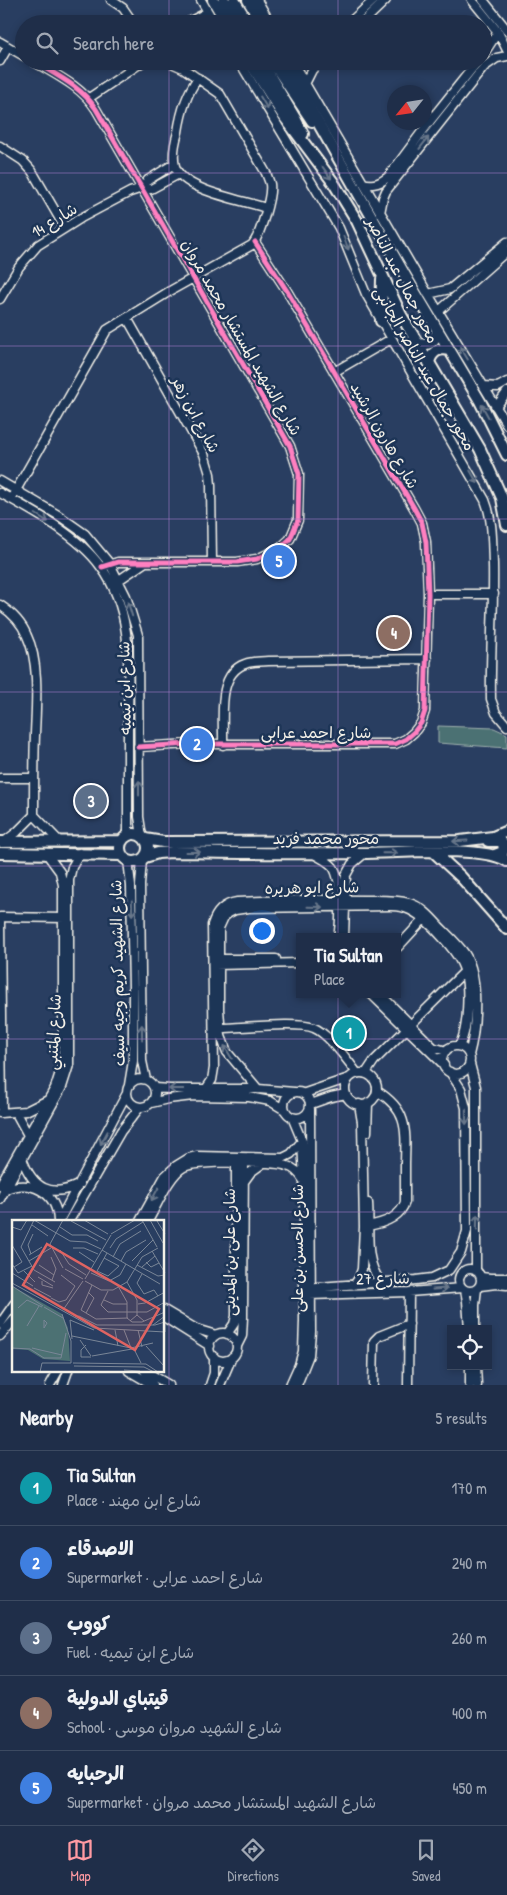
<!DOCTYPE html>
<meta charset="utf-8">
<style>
body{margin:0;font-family:"Patrick Hand","Playpen Sans Arabic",sans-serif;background:#2c3a53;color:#f1f3f6}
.controls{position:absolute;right:15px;bottom:15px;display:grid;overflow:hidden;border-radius:0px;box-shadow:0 2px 8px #0003}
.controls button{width:45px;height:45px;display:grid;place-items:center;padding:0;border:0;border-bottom:1px solid #3c4a61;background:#1f2e49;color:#f1f3f6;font:25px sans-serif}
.compass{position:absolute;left:387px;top:85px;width:45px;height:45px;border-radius:50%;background:#1f2e49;box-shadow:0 2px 8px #0003;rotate:240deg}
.you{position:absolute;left:261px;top:930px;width:18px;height:18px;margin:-12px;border:4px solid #fff;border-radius:50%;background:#1a73e8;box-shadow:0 0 0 8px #1a73e833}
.badge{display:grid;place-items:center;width:32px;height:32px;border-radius:50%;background:#ff9aa2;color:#fff;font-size:16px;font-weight:700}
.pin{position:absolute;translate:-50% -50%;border:2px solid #fff;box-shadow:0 1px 5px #0006}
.popup{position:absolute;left:296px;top:933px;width:105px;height:65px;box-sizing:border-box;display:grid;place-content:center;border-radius:0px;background:#1f2e49;filter:drop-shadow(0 1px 4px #0005);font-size:16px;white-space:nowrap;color:#a1a8b4}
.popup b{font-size:19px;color:#f1f3f6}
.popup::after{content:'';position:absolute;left:50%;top:100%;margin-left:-10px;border:10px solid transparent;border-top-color:#1f2e49}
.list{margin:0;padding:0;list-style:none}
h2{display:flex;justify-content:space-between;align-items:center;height:65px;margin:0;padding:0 20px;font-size:21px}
h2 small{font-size:16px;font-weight:400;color:#a1a8b4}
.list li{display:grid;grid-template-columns:32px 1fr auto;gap:15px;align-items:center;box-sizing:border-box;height:75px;padding:0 20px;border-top:1px solid #3c4a61}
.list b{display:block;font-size:19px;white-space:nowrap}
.list p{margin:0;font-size:16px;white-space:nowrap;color:#a1a8b4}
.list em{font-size:16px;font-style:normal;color:#a1a8b4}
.icon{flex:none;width:28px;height:28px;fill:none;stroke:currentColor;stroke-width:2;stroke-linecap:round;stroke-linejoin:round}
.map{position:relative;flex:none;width:507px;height:1385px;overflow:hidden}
.search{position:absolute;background:#1f2e49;box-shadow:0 2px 8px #0003;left:15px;right:15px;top:15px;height:55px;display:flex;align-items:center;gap:12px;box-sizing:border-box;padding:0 18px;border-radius:28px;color:#a1a8b4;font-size:19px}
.sheet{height:440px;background:#1f2e49}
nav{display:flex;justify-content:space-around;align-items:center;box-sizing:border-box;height:70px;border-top:1px solid #3c4a61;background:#1f2e49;font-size:14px;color:#a1a8b4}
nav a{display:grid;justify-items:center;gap:2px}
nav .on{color:#ff9aa2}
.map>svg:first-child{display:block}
.green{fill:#4c7173;stroke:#a0b1ae}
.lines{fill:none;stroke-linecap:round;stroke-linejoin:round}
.minor-casing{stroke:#f4f1e8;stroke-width:11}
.major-casing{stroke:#f4f1e8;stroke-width:14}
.minor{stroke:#1d3557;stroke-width:8}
.major{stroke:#1d3557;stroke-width:10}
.cycleway-casing{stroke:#1d3557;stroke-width:8}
.cycleway{stroke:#ff80c0;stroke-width:5}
.oneway{stroke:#68778a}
.grid{fill:none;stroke:#ab7bcf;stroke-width:1;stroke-opacity:0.55}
.labels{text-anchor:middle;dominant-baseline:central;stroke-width:5;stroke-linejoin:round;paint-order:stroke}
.street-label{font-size:16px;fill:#f4f1e8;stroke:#1d3557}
.inset-road{fill:none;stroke:#7a8697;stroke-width:1}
.view{fill:#df6462;fill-opacity:0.15;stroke:#df6462;stroke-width:2.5}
.inset-edge{fill:none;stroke:#f4f1e8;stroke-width:2.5}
</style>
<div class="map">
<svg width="507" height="1385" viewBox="0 0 507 1385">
<rect width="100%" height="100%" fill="#293e61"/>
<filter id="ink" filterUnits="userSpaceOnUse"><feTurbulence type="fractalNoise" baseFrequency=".02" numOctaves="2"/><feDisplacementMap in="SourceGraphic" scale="10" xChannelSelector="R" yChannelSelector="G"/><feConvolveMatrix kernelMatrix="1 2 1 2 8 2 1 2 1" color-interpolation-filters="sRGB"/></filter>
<g filter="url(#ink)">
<!-- green -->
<path class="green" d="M438 726 494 728 507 734V748L438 743Z"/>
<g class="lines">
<defs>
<path id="minor" d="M111 0 123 8 134 24
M201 0 215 24
M257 0 271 24
M472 0 498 32 507 50
M483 0 507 30
M185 24 208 12
M348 24 374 0
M361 24 386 0
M0 42 24 56
M483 55 498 32
M0 61 8 47
M33 61C56 75 81 86 96 109L290 446 299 474 298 520 290 539 280 548 257 559 237 562H118L102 567
M239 61 339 228 366 294 485 500C493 520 492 542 493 564 494 609 490 654 491 699L496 713 507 726
M292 61 428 294 507 425
M198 78C186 94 181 112 178 132 175 142 172 155 175 166 182 191 243 200 266 208
M305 84 312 70 320 61
M89 98 144 61
M0 146 23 161 32 171 65 228
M363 183C374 186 381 183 389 176L430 121 478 61
M142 188 148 180 174 164
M380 213 383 198 386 191 484 67 497 58 507 56
M428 294 450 289 507 242
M0 299 19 267 38 245 81 218 130 192 139 189H151L179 174
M439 311 507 251
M127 318 204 454 210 474 211 485 212 562
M334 372 391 339
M484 386 498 387 507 382
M496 407 507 392
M0 481 58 515 85 534 110 564 126 596 138 635 139 817 142 836
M0 493C33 511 79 536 101 567 135 613 128 672 128 725 128 762 128 799 128 836
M11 499 107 330 170 291 252 245C260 236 272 196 270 184 269 180 267 176 266 173L220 94 183 68 167 61
M116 582 144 563
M428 594H494
M0 605C12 613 22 623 27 636 40 663 36 705 35 734 34 761 34 788 34 815
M223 745C224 719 216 674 245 664 252 661 260 662 268 661L427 659
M138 747 190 744H395L406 739 414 732 421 723 425 711 428 594 426 542 422 523 414 508 287 291 255 242
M0 778H34
M34 815 60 842
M4 842 17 832 34 815
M314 854C320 858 328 861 333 867 342 879 341 922 338 937
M128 860 131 886 133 989V1061L129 1085
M142 860 140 885 142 1061 146 1080
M0 917 65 918
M0 920 2 1113
M344 937 346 875 352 864 365 853
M398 947 423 920
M215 959H276
M215 965 300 963
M371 994 444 1065
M380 994 433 1047 446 1051
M221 1028C241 1028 298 1021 314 1028 327 1033 349 1062 357 1073
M442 1060a14 14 0 1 1 28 0a14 14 0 1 1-28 0Z
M470 1064 476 1087V1271
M366 1073 374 1061 467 969
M345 1089a16 16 0 1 1 32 0a16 16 0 1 1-32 0Z
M127 1093a14 14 0 1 1 28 0a14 14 0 1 1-28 0Z
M154 1088 170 1089H258L294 1092
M206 1089 212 1080 214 1068 212 925C216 912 224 904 237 902 280 900 321 899 364 900 378 900 395 899 409 903 421 906 431 917 439 926 448 935 458 944 465 954 480 977 476 1029 469 1055
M258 1089 227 1052 221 1036 219 1009V928L224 917 229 913 235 910 249 908 391 906C398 906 404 907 410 910 427 918 459 952 464 970 470 988 468 1031 459 1046
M284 1105a13 13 0 1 1 26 0a13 13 0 1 1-26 0Z
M305 1093 349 1078
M151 1103 168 1099 193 1096 249 1097 270 1101 285 1110
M311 1104 331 1097 346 1094
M0 1113 26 1111 48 1100
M16 1113 28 1135
M367 1132 368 1103
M22 1158C32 1188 51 1199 80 1184
M243 1183 251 1172 262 1164
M0 1185 55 1088 63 1063V885L60 872 46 853
M4 1190C30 1178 57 1192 58 1221
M0 1199 62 1087 69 1065V880L72 867 80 853
M368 1203C370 1228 363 1263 382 1283
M59 1221 126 1095
M69 1221 121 1131 140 1107
M140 1221 165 1176 176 1166 189 1158 197 1156 283 1158 291 1154 302 1141
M148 1221C157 1206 169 1175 184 1167 194 1161 276 1161 287 1166 295 1168 300 1174 304 1181
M366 1226C381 1224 400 1219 405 1202 405 1189 405 1176 405 1163 406 1129 408 1110 377 1091
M459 1280a11 11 0 1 1 22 0a11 11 0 1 1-22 0Z
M481 1277 490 1278H507
M354 1285 359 1278 362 1269 364 1227 362 1122 359 1104
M480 1286 496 1284 507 1285
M304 1288 416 1280 432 1278 449 1270 461 1252 467 1231 466 1108 461 1089 450 1072
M465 1290 467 1301 469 1329
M309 1295 409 1292 462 1288
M164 1310 196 1329 216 1335
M164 1317 210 1346
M0 1324 14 1304
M475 1329V1305L477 1289
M209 1347a14 14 0 1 1 28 0a14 14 0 1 1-28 0Z
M227 1334 234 1324 236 1316V1158
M0 1336 14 1320
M237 1346 242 1336 243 1317 244 1159
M470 1366V1385
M476 1366 477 1385
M129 1371 153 1385
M145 1371 169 1385
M50 1385 58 1371
M63 1385 68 1371
M210 1385 214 1373V1357
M220 1385 232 1357
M290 1385 299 1365 303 1351 304 1321V1181L302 1141 292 1117
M297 1385 309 1355 311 1332 310 1109
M373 1385 374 1341 379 1336 409 1324
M408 1385 409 1292"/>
<path id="major" d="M213 0 227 24
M224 0 238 24
M234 0 249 24
M248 0 262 24
M249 61 283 115 333 182 357 221 401 315 480 449 502 498 507 525
M261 61 295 118 303 134
M272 61 312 121
M283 61 406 277 480 401 507 455
M381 321 382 279
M419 344C429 346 436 341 437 331
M429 363C431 352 439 347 449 350
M120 848a14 14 0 1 1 28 0a14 14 0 1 1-28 0Z
M145 839 163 842 460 841 493 837 507 831
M488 841H499L504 844 503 852 495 855
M0 842 122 841
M434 852 461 877 507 929
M0 853 122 855
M145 857 158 853 172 852C236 853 300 854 363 853 395 853 483 845 507 861"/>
</defs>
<!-- minor casing -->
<use href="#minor" class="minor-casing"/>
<!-- major casing -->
<use href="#major" class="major-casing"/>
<!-- minor -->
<use href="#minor" class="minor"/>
<!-- major -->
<use href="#major" class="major"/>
<defs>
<path id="cycleway" d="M33 61C56 75 81 86 96 109L290 446 299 474 298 520 290 539 280 548 257 559 237 562H118L102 567
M138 747 190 744H395L406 739 414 732 421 723 425 711 428 594 426 542 422 523 414 508 287 291 255 242"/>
</defs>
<!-- cycleway casing -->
<use href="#cycleway" class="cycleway-casing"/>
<!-- cycleway -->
<use href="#cycleway" class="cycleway"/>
</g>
<!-- one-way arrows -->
<defs><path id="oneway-shaft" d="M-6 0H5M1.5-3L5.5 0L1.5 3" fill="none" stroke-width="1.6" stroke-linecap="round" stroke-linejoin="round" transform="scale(1.25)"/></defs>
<g class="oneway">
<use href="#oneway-shaft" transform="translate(264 103) rotate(59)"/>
<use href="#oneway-shaft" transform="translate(424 143) rotate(-52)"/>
<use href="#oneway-shaft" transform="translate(327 173) rotate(54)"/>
<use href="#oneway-shaft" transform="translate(346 243) rotate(70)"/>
<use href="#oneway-shaft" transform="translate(464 353) rotate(-121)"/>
<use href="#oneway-shaft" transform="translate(485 411) rotate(-119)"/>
<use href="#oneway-shaft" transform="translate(474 477) rotate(60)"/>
<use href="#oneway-shaft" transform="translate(42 518) rotate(32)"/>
<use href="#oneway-shaft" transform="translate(130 609) rotate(-107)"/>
<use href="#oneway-shaft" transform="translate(139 788) rotate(-90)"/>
<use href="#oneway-shaft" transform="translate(460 841) rotate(177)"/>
<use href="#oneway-shaft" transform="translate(193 852)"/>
<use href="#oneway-shaft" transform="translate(390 853) rotate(-1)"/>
<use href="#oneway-shaft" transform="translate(315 907) rotate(1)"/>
<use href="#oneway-shaft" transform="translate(132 908) rotate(89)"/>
<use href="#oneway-shaft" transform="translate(142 1032) rotate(-91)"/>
<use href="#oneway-shaft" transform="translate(228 1052) rotate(-121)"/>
<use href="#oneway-shaft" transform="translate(176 1089) rotate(180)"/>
<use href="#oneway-shaft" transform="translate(466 1117) rotate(89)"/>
<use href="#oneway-shaft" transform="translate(104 1138) rotate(118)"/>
<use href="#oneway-shaft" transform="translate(155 1194) rotate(119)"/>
<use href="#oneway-shaft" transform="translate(477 1222) rotate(-89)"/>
<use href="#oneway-shaft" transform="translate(440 1289) rotate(-4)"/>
</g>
</g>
<!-- grid -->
<path class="grid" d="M169 0V24M338 0V24M169 61V1385M338 61V1385M0 173H507M0 346H507M0 519H507M0 692H507M0 866H507M0 1039H507M0 1212H507"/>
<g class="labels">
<!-- street labels -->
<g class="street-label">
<text transform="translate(54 220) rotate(-32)">شارع 14</text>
<text transform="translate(403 280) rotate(63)">محور جمال عبد الناصر</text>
<text transform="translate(242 337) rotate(60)">شارع الشهيد المستشار محمد مروان</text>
<text transform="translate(425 368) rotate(60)">محور جمال عبد الناصر الجانبى</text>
<text transform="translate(196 414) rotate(62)">شارع ابن زهر</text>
<text transform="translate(385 435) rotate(60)">شارع هارون الرشيد</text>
<text transform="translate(124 688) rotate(-91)">شارع ابن تيميه</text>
<text x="316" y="732">شارع احمد عرابى</text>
<text x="326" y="838">محور محمد فريد</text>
<text transform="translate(312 887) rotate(-1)">شارع ابو هريره</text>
<text transform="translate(117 973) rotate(-91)">شارع الشهيد كريم وجيه سيف</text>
<text transform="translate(53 1032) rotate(-87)">شارع المتنبي</text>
<text transform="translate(297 1248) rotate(-90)">شارع الحسن بن على</text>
<text transform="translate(229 1252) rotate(-90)">شارع على بن المدينى</text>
<text transform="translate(383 1278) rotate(-1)">شارع 27</text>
</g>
</g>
<!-- overview -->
<g transform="translate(12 1220)">
<rect width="152" height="152" fill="#293e61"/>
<path d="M0 66 50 94 56 108 58 141 31 139 16 130 0 129Z" fill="#4c7173"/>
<path class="inset-road" d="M72 0 96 14M130 0 145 27M138 0 151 23M59 1 94 20M145 1 153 14M20 5 36 16M0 7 9 10 15 0M48 7 60 15H75L86 21M99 14 123 0M0 25 10 42 2 47M61 28H72L86 34M98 28 104 19 131 2M48 30 57 44 74 55M90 30 148 64M140 31 153 53M67 32 82 42M19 34 16 25 21 14M17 35 30 27M39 37 44 49 40 60M57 37 73 46M101 37 108 24 129 11M92 38 107 46M17 41 39 28M109 41 114 32 134 20M120 41 141 20M134 42 139 47 147 43M0 44 6 53 20 46M27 45 42 55M125 45 146 56 153 55M130 47 143 36M51 48 38 24 51 0M53 49 71 59M12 51 23 62M85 51 96 56 107 46M85 51 95 33M0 53 21 66M79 53 97 61 108 55 114 44M130 54 125 63 132 74 142 70 146 76M26 57 41 66M73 59 99 15M30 61V65L41 68M73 61 89 70H101L115 62 130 37 146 28M43 62 22 50 9 27 22 0 58 21 74 22 89 29M115 62 125 80V95M0 63 82 108 153 112V104M80 65 69 90 84 99 116 98M0 66 31 86M106 66 115 82V98L120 102H130L153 92M22 68 39 77M96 71 89 85 96 92H135L153 82M39 78 47 82 54 80 63 66 49 55M92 80 101 84H115M126 84 133 83 153 72M32 87 51 98M6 88 15 80 30 87M51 90 71 61M74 93 82 78 76 72M50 94 59 121V143M63 97 67 96 85 105H143L153 102M32 100 35 103 32 108ZM118 101 125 95 132 101M141 105 153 96M15 106 27 86M103 110 106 126M112 110 119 128M126 110 130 127M60 116 119 128 141 123M60 119 58 100 82 110M68 120 79 136M74 125 69 130V137H79M134 126 152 146M0 128 18 129 32 138H49L54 113M20 128 50 135M122 129 129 143M80 136 120 129M61 143 134 144 146 152M62 146 132 147 142 152M112 150 128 151M28 152 30 143H59"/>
<path class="view" d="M35 24 147 89 123 130 11 65Z"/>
<rect width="152" height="152" class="inset-edge"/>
</g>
</svg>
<div class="controls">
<button><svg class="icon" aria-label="locate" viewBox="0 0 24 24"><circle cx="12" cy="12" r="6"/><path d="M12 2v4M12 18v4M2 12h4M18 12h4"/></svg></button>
</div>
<svg class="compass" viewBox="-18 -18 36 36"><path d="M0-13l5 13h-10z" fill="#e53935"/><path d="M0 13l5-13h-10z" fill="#a1a8b4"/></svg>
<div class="you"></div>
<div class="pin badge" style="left:349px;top:1033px;background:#0f9aa8">1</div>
<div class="popup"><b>Tia Sultan</b>Place</div>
<div class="pin badge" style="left:197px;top:744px;background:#3f7fe0">2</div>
<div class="pin badge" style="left:91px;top:801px;background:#5c6f8a">3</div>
<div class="pin badge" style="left:394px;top:633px;background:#8d6e63">4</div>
<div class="pin badge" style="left:279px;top:561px;background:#3f7fe0">5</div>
<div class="search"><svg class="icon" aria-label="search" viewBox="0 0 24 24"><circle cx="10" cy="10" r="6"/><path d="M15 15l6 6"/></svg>Search here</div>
</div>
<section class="sheet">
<h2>Nearby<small>5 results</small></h2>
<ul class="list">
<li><span class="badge" style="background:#0f9aa8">1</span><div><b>Tia Sultan</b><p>Place · شارع ابن مهند</p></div><em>170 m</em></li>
<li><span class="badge" style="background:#3f7fe0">2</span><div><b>الاصدقاء</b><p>Supermarket · شارع احمد عرابى</p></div><em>240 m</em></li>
<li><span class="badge" style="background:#5c6f8a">3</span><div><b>كووب</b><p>Fuel · شارع ابن تيميه</p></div><em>260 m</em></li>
<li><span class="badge" style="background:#8d6e63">4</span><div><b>قيتباي الدولية</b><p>School · شارع الشهيد مروان موسى</p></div><em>400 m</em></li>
<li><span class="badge" style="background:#3f7fe0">5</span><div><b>الرحبايه</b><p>Supermarket · شارع الشهيد المستشار محمد مروان</p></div><em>450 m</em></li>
</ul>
</section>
<nav>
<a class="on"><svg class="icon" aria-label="map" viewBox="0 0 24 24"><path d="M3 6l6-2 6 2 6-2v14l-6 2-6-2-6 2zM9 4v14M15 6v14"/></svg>Map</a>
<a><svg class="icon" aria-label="directions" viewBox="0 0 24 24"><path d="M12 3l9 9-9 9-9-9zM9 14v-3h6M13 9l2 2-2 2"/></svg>Directions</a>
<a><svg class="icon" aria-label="saved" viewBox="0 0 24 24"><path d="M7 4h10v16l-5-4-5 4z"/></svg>Saved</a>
</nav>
